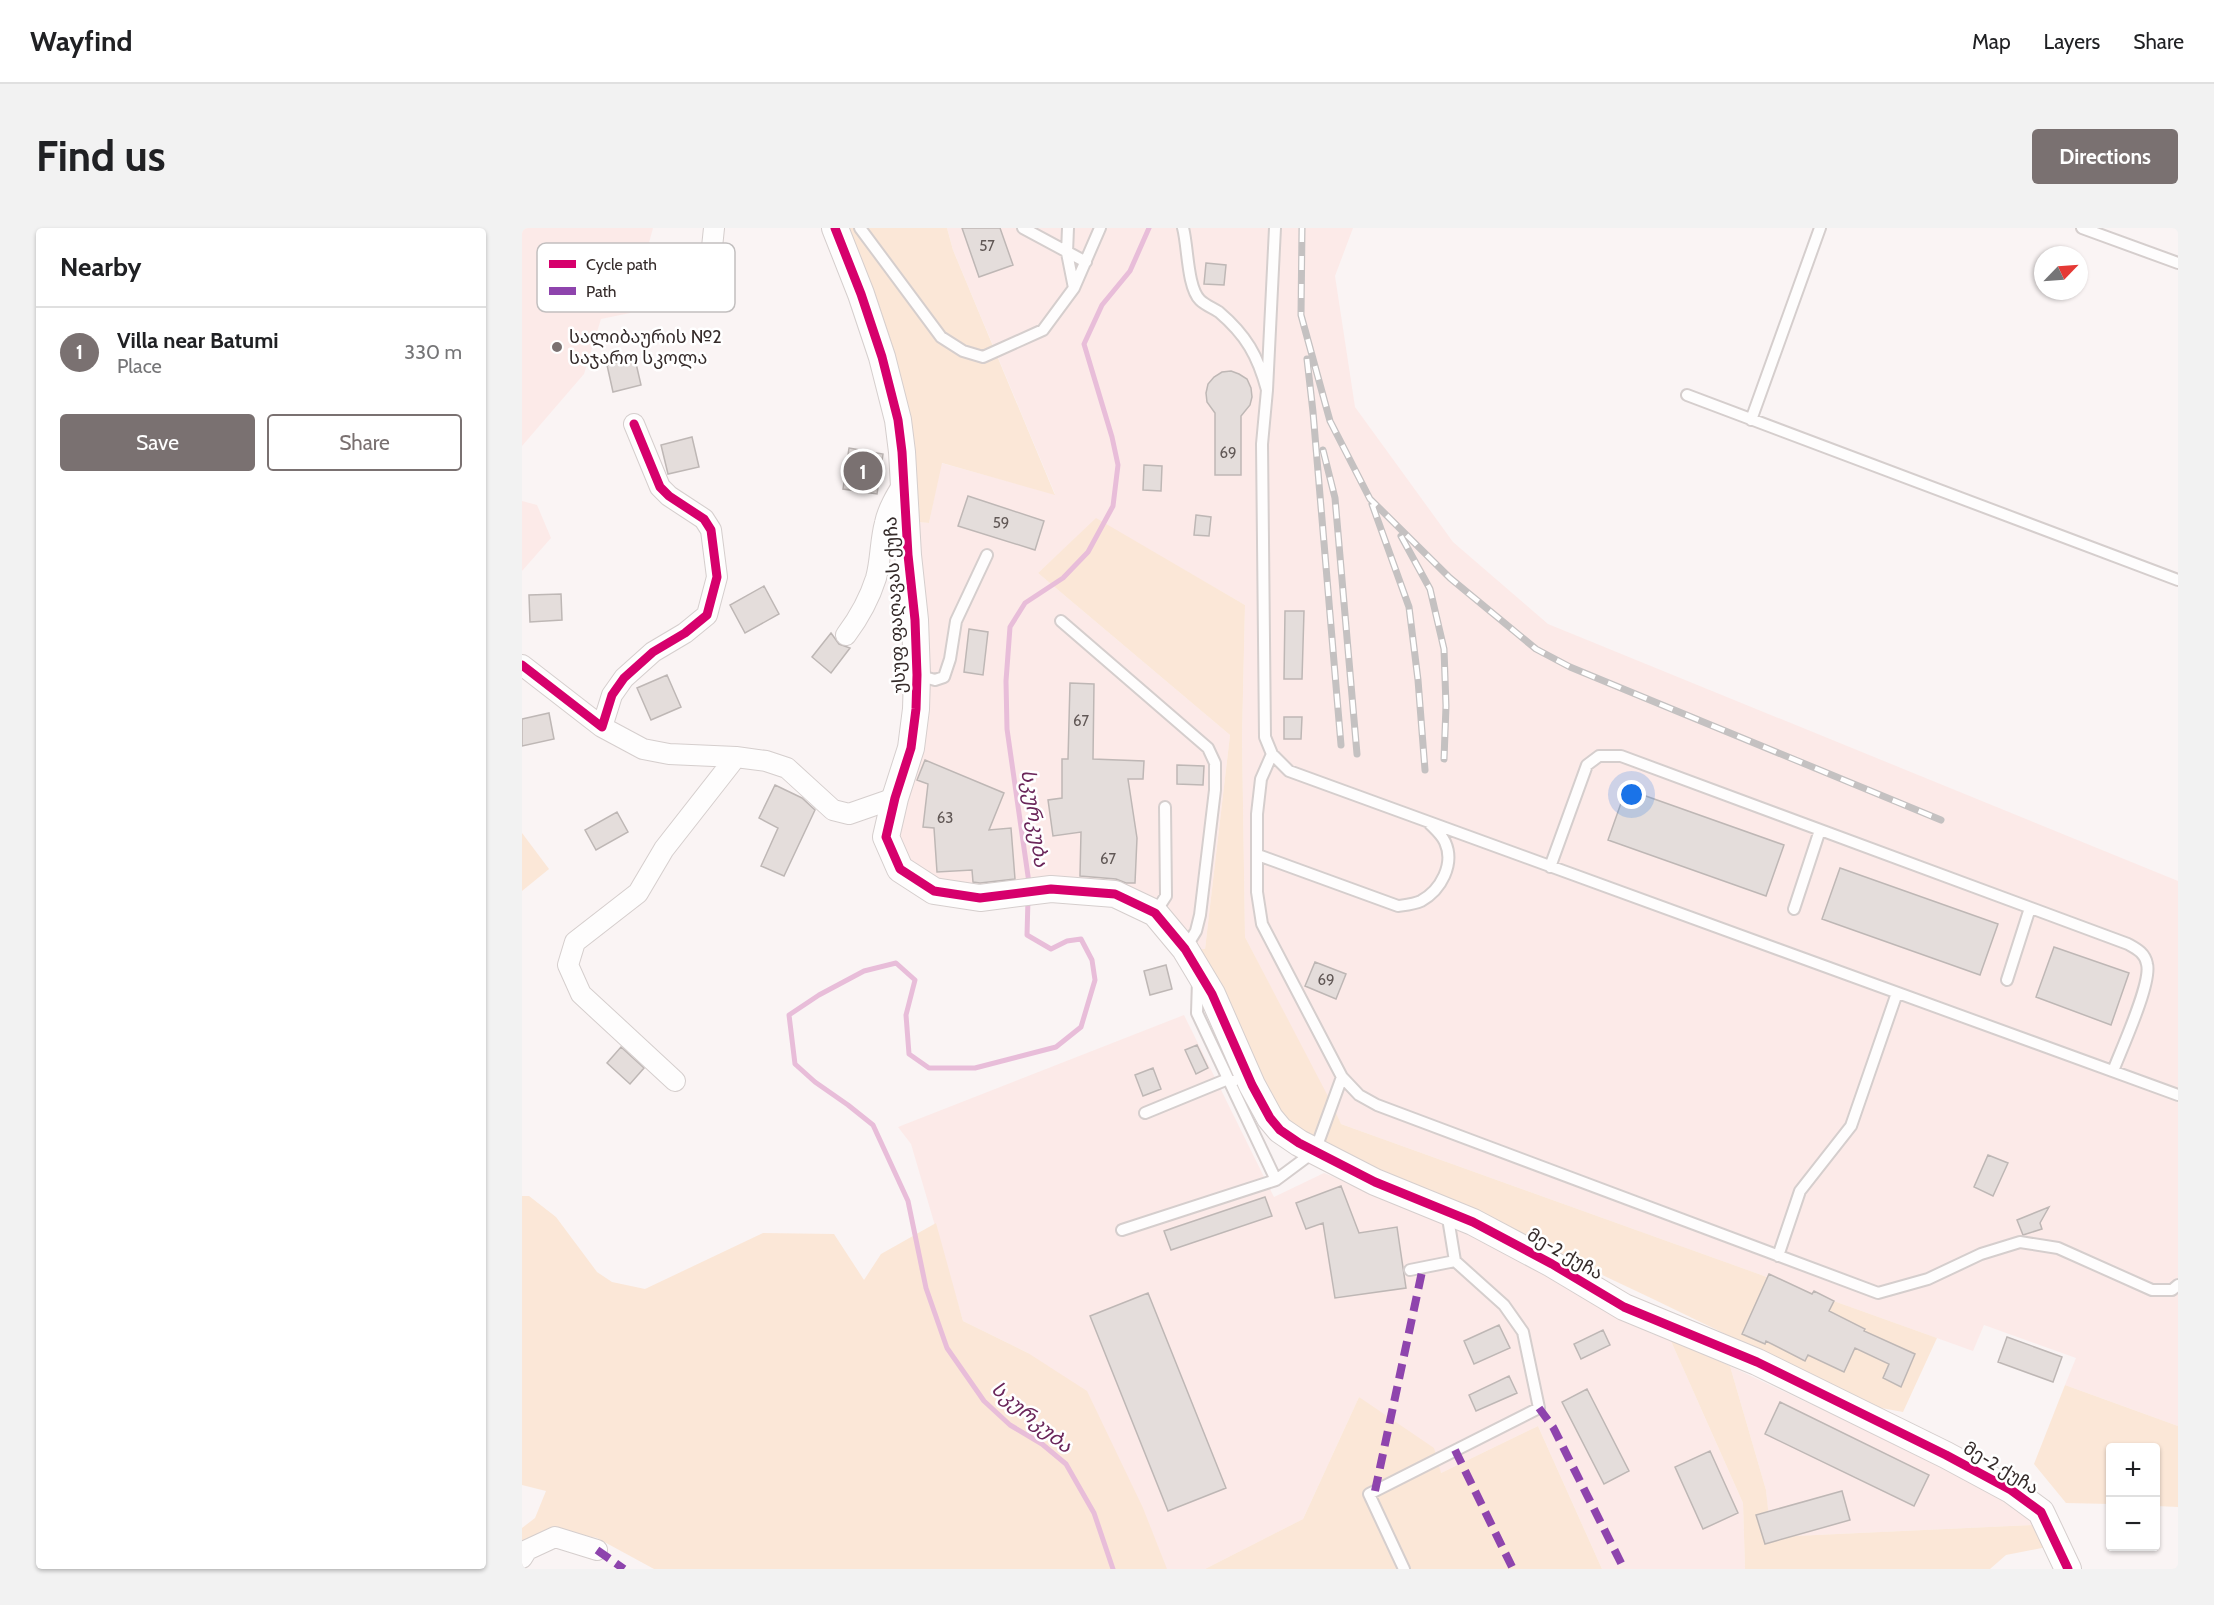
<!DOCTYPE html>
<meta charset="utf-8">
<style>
body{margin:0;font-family:Cabin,"Noto Sans Georgian",sans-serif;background:#f2f2f2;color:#202124}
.controls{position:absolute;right:18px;bottom:18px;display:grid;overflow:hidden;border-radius:6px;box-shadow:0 2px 4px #0004}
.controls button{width:54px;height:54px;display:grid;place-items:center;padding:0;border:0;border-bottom:2px solid #e0e0e0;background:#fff;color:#202124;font:30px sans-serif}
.compass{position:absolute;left:1512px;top:18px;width:54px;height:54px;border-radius:50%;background:#fff;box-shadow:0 2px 4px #0004;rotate:65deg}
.you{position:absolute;left:1110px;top:567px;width:21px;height:21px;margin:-15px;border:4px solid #fff;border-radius:50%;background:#1a73e8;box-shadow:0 0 0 9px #1a73e833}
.badge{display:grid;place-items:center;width:39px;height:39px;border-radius:50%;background:#7a7171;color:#fff;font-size:20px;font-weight:700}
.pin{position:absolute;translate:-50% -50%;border:3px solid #fff;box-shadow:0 2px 6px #0006}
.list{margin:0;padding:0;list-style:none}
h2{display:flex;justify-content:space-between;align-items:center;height:78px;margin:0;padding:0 24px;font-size:26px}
h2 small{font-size:20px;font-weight:400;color:#757577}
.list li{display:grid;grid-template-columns:39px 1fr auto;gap:18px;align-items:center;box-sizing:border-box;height:90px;padding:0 24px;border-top:2px solid #e0e0e0}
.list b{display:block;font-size:22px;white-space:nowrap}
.list p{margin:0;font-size:20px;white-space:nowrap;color:#757577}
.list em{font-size:20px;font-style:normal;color:#757577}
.actions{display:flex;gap:12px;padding:18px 24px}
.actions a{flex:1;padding:14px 0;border:2px solid #7a7171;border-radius:6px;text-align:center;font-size:21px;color:#7a7171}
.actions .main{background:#7a7171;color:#fff}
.map{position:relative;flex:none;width:1656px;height:1341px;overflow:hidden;border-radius:6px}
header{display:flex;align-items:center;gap:36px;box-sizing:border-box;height:84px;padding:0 30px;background:#fff;border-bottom:2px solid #e0e0e0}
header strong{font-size:28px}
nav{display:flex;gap:33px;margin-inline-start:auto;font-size:21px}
.intro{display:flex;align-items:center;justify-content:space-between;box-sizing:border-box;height:144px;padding:0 36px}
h1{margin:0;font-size:42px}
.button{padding:15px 27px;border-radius:6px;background:#7a7171;color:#fff;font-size:21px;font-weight:700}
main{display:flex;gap:36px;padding:0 36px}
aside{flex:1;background:#fff;border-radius:6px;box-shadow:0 2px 4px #0004}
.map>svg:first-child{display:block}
.built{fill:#fceae8}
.green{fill:#fbe7d7}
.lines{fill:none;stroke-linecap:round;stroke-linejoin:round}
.stream{stroke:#e8bdd9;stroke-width:5}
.building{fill:#e4dddb;stroke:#beb7b5;stroke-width:1.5}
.service-casing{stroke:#d5cecd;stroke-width:14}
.minor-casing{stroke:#d5cecd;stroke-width:22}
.tertiary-casing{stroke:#d5cecd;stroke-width:28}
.service{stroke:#fefdfd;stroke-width:10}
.minor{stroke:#fefdfd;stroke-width:20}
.tertiary{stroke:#fefdfd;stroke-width:26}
.rail-casing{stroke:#c4c1c1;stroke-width:7}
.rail{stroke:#fff;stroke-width:4.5;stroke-dasharray:14;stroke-linecap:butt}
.quiet{stroke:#8e44ad;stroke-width:8;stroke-dasharray:15 8;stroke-linecap:butt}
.cycleway-casing{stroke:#fff;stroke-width:13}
.cycleway{stroke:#d6006c;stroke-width:9}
.poi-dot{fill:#7a7171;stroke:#fff;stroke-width:2}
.labels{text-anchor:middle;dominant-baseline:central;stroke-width:5;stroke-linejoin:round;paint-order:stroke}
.number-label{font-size:15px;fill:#615856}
.poi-label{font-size:18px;fill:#352b2a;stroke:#fff;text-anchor:start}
.street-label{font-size:18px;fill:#352b2a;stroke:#fff}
.water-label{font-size:20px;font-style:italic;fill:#6a265a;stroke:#fff}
.key{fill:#fff;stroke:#c2bfbf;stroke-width:1.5}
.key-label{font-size:16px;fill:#352b2a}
</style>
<header>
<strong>Wayfind</strong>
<nav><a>Map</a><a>Layers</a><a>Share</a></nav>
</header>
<div class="intro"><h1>Find us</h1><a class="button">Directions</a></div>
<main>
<aside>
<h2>Nearby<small></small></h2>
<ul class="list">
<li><span class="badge">1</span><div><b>Villa near Batumi</b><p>Place</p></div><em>330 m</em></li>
</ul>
<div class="actions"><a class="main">Save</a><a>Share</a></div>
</aside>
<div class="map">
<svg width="1656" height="1341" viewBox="0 0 1656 1341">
<rect width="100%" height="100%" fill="#faf4f4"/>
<!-- built -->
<path class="built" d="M0 0H131L108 85 79 91 62 146 0 218Z
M425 0H831L813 48 833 179 931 314 1026 396 1656 653V1198L1543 1157 1554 1130 1462 1097 1451 1123 819 896 723 709 720 509 723 377 574 291 516 345 708 507 683 721H663L593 666 458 670 378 641 373 570 389 520 384 293 407 295 419 235 533 266 431 22Z
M0 273 15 277 29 310 0 343Z
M662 787 752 969 802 945 942 1001 999 1031 1130 1106 1148 1111 1221 1275 1223 1341H1080L1016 1198 919 1245 837 1169 781 1291 683 1341H645L506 1125 441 1093 389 916 376 899Z
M1208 1138 1461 1258 1501 1279 1510 1297 1248 1309 1244 1262Z"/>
<!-- green -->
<path class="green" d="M313 0H425L431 22 533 267 420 235 407 295 384 293 383 253Z
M574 290 723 377 720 509 723 709 810 876 793 923 777 915 663 721H683L708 507 516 345Z
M0 605 27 641 0 663Z
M814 885 819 896 1415 1110 1381 1184 1354 1179 1131 1071 801 915Z
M0 968H7L34 989 75 1044 90 1054 123 1061 241 1005 312 1006 342 1052 359 1026 414 995 441 1093 506 1125 565 1163 621 1280 645 1341H132L75 1310 30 1301 0 1317V1300L13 1290 24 1263 0 1257Z
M1148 1111 1208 1138 1244 1262 1249 1309 1510 1297 1501 1279 1530 1318 1484 1327 1468 1341H1223L1221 1275Z
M1543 1157 1656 1198V1279L1634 1278V1220H1588V1276L1544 1275 1512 1236Z
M837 1169 912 1220 919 1245 1016 1198 1080 1341H683L781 1291Z"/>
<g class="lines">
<!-- stream -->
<path class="stream" d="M507 655 485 501 484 453 488 399 503 375 541 350 566 324 591 278 596 237 590 209 562 116 580 77 608 43 627 0
M506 671 505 707 529 721 545 713 559 711 570 732 573 752 559 799 534 819 453 840H407L387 826 384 787 393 752 374 735 342 743 297 767 267 787 273 836 293 854 326 877 351 897 386 973 404 1060 425 1120 462 1173 488 1197 520 1216 544 1236 572 1285 591 1341"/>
</g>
<!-- building -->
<path class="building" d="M440 0H478L491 37 457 49Z
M684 35 704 37 702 57 682 56Z
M113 131 119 157 91 164 85 137Z
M709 143 717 146 725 151 729 160 730 169 728 177 719 188V247H693V185L685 174 684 165 686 156 692 149 700 144Z
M170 209 177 239 146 246 139 217Z
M327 220 361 226 355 266 321 261Z
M622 237 640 238 639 263 621 262Z
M446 268 522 293 513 322 436 298Z
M674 287 689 289 687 308 672 307Z
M242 358 257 386 223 405 208 377Z
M39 366 40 392 8 394 7 367Z
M763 383H782L780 451H762Z
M447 401 466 404 461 447 442 444Z
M309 405 317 416 328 420 309 445 290 429Z
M145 447 159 479 129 492 115 460Z
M548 455 572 456 571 531 622 533 621 551H606L615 610 613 655H604L594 651 558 648 559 604 531 608 526 572 540 570V531H546Z
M27 485 32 511 0 518V491Z
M762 489H780L779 511H762Z
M403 532 482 565 467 602 489 600 493 651 458 655 451 654 450 642 415 644 412 600 401 599 406 556 395 552Z
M655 537 682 538 681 557 655 556Z
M253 557 280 570 293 582 262 648 239 638 256 600 237 590Z
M1104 561 1262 617 1244 668 1086 612Z
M95 584 106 604 74 622 63 602Z
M1318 640 1476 696 1458 747 1300 691Z
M1532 719 1607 745 1589 797 1514 769Z
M793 734 824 746 814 771 783 758Z
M644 737 650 761 628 767 622 743Z
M675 817 686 840 674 846 663 822Z
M99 819 122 840 108 856 85 835Z
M631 840 639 861 621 868 613 847Z
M1466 927 1486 935 1471 968 1452 959Z
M819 958 837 1005 875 999 884 1060 813 1070 801 995 784 1001 774 975Z
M743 969 750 988 649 1022 642 1003Z
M1527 979 1518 995 1520 1001 1501 1007 1495 992Z
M1247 1046 1290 1066 1292 1063 1312 1073 1307 1083 1343 1101 1342 1103 1393 1126 1379 1159 1361 1150 1367 1136 1333 1120 1322 1144 1286 1127 1283 1133 1244 1113 1243 1116 1220 1106Z
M626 1065 704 1260 646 1283 568 1088Z
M977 1097 988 1120 952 1136 942 1113Z
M1081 1102 1088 1117 1059 1131 1052 1116Z
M1485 1109 1540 1129 1531 1154 1476 1134Z
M987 1148 995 1165 954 1183 947 1167Z
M1065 1161 1107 1243 1082 1256 1040 1174Z
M1258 1174 1407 1247 1392 1278 1243 1206Z
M1188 1223 1216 1285 1181 1301 1153 1239Z
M1320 1263 1328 1292 1243 1316 1234 1287Z"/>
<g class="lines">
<defs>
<path id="service" d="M338 0 419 109 441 123 461 129 521 102 552 60 578 0
M501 0 564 34
M546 0 545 25 552 60
M661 0C666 18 665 59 678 72 683 77 691 80 697 84 724 107 736 128 745 162L753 0
M1560 0 1656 35
M745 162 740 216 743 509 750 526 767 543 1656 867
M1165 167 1656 352
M1229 192 1298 0
M539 393 686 520 693 535V562L678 687 674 703 663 721
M395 447 413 452 422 449 428 431 434 393 465 327
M736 627 876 678C883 677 893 676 899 673 919 662 933 636 923 614 920 607 913 601 908 596
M1028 639 1065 537 1077 528H1099L1606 716C1615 721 1623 725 1625 736 1630 755 1599 822 1591 843
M1272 681 1298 602
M633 685 644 668 643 579
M1485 752 1508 680
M676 753 675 785 754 952 793 923 820 849 740 696 735 664V586L739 551 750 526
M820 849 837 867 855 877 1356 1065 1406 1051 1459 1026 1498 1014 1536 1020 1630 1062H1650L1656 1057
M623 885 706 851 712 853
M600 1002 754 952
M1256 1028 1278 963 1329 898 1375 765
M888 1042 933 1033
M882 1341 847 1266 1017 1180 1001 1104 982 1077 933 1033 925 984"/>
<path id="minor" d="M189 29 192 0
M324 407C336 391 348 369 354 350 359 332 358 313 363 295 366 280 375 266 383 253
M0 437 80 499 90 467 102 450 131 424 163 405 185 387 195 349 189 302 182 291 147 268 138 259 112 196
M80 499 121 521 147 526 214 529 244 533 265 540 311 582 327 586 373 570
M153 853 59 766 46 737 53 714 116 665 142 621 214 529
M0 1330 5 1322 33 1309 75 1322"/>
<path id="tertiary" d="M313 0 339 66 360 129 376 192 380 224 386 327 393 392 395 447 394 481 389 520 373 570 364 609 378 641 412 663 458 670 529 661 593 666 633 685 663 721 690 766 730 857 748 890 758 902 777 915 853 954 951 994 1030 1036 1102 1079 1235 1134 1424 1227 1489 1262 1519 1284 1546 1341"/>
</defs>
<!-- service casing -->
<use href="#service" class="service-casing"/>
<!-- minor casing -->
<use href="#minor" class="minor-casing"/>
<!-- tertiary casing -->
<use href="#tertiary" class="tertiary-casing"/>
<!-- service -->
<use href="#service" class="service"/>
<!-- minor -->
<use href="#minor" class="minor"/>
<!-- tertiary -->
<use href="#tertiary" class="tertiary"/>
<defs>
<path id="rail" d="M780 0 779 87 808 193 848 271 928 350 1014 421 1048 439 1419 592
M785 131 791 184 819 517
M801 222 813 270 835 526
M850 276 887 379 896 452 903 542
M879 308 908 361 922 421 924 478 922 531"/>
</defs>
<!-- rail casing -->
<use href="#rail" class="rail-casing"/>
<!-- rail -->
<use href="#rail" class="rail"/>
<!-- quiet -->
<path class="quiet" d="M1017 1180 1031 1199 1102 1341
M933 1222 991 1341
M853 1263 901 1039
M75 1322 102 1341"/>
<defs>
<path id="cycleway" d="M313 0 339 66 360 129 376 192 380 224 386 327 393 392 395 447 394 481 389 520 373 570 364 609 378 641 412 663 458 670 529 661 593 666 633 685 663 721 690 766 730 857 748 890 758 902 777 915 853 954 951 994 1030 1036 1102 1079 1235 1134 1424 1227 1489 1262 1519 1284 1546 1341
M0 437 80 499 90 467 102 450 131 424 163 405 185 387 195 349 189 302 182 291 147 268 138 259 112 196"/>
</defs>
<!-- cycleway casing -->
<use href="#cycleway" class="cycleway-casing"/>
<!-- cycleway -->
<use href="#cycleway" class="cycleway"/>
</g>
<!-- markers -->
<circle class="poi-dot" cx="35" cy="119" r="6"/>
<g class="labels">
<!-- number labels -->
<g class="number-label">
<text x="465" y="18">57</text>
<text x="706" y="225">69</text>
<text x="479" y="295">59</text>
<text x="559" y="493">67</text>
<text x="423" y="590">63</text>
<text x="586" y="631">67</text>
<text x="804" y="752">69</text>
</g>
<!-- poi labels -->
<g class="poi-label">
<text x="47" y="109">სალიბაურის №2<tspan x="47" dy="21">საჯარო სკოლა</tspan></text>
</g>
<!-- street labels -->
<g class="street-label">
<text transform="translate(373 377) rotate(-93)">უსუფ ფაღავას ქუჩა</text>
<text transform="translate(1043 1026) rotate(30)">მე-2 ქუჩა</text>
<text transform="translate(1479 1240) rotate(31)">მე-2 ქუჩა</text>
</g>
<!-- water labels -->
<g class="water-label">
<text transform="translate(513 590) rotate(82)">სკურკუბა</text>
<text transform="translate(510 1189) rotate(40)">სკურკუბა</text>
</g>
</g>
<!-- legend -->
<rect x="15" y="15" width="198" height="69" rx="9" class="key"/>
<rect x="27" y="32" width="27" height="8" fill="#d6006c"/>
<rect x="27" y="59" width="27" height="8" fill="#8e44ad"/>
<g class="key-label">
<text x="64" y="42">Cycle path</text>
<text x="64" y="69">Path</text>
</g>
</svg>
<div class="controls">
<button>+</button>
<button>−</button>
</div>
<svg class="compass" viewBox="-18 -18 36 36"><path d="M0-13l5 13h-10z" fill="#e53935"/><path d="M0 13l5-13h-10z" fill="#757577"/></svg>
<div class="you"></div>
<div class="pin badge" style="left:341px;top:243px">1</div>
</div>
</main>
